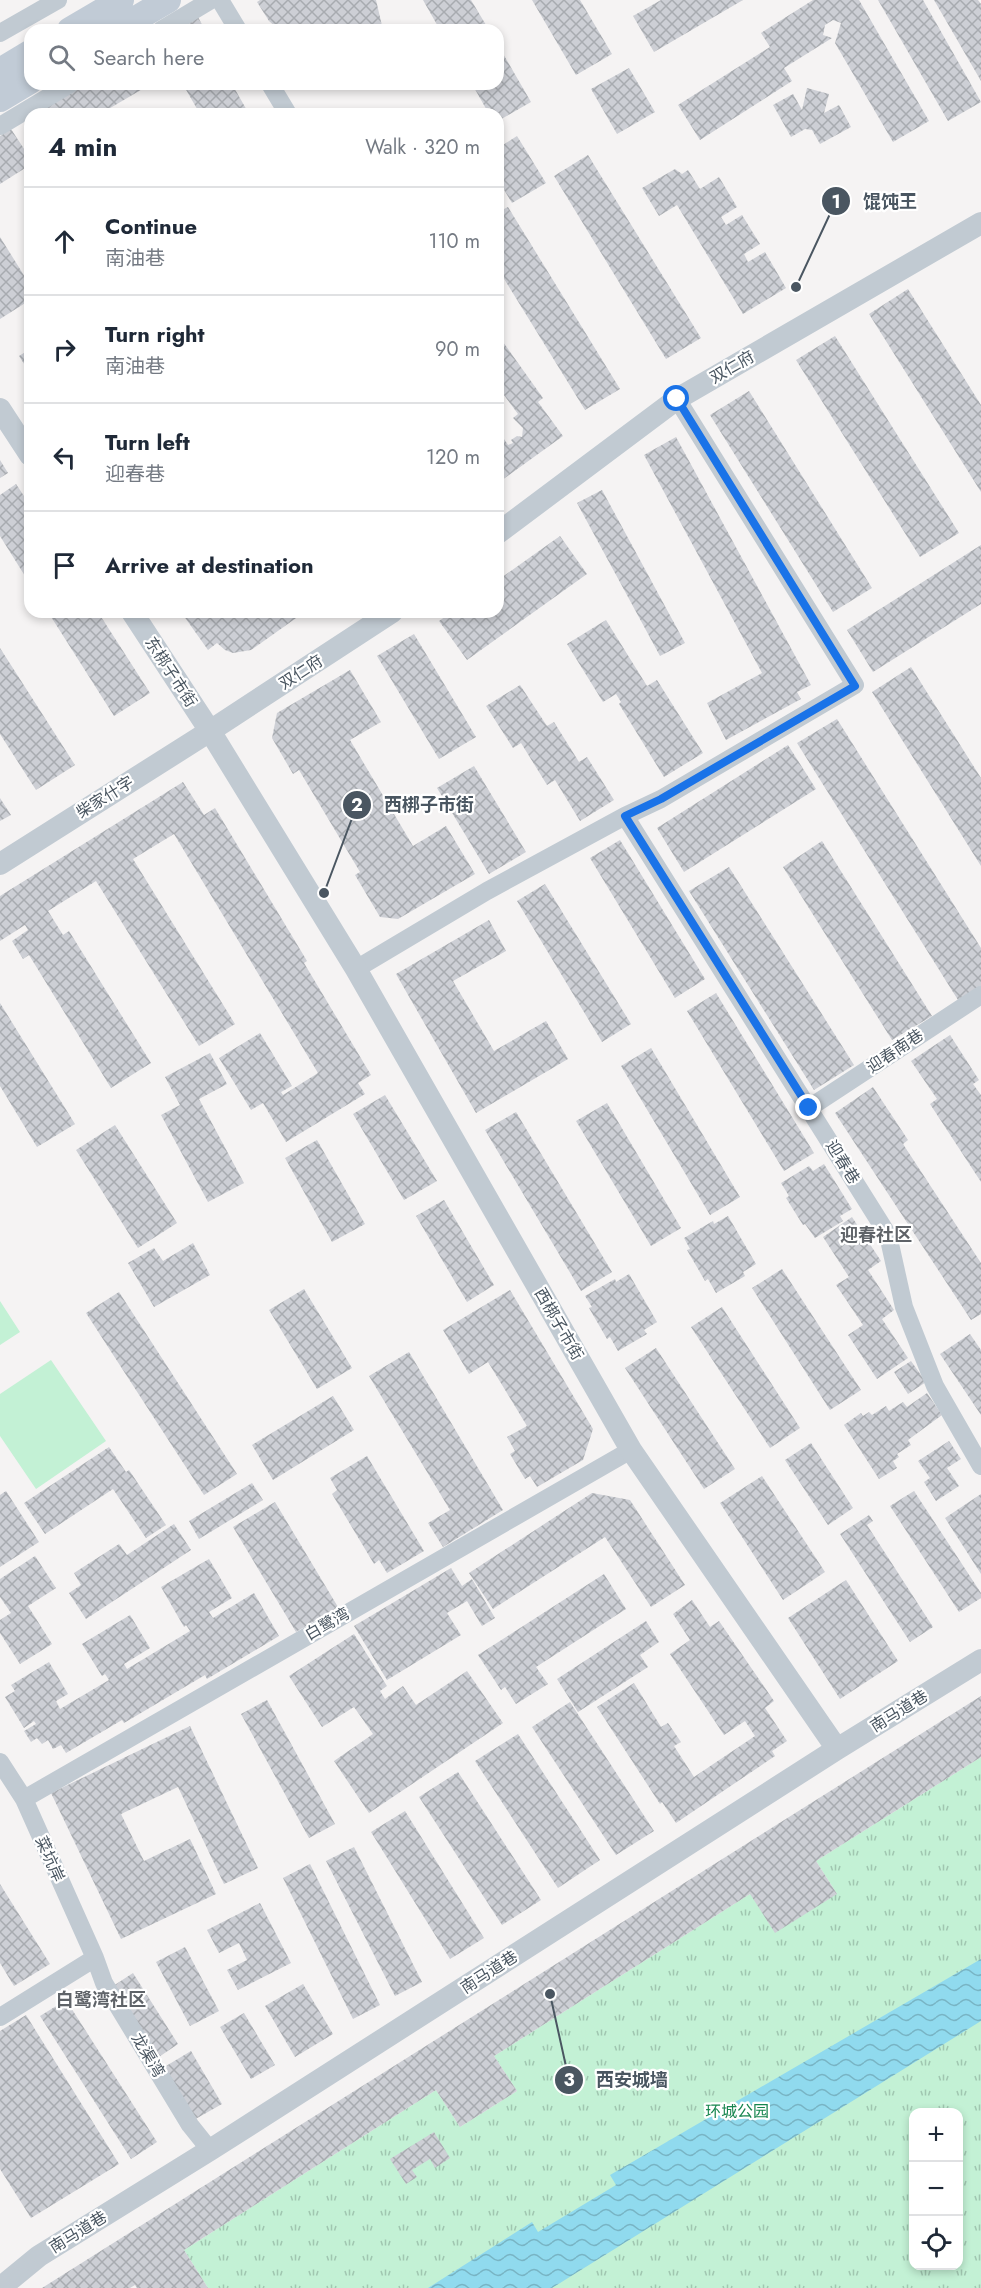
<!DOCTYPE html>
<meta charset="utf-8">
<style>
body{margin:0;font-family:Jost,"Noto Sans SC",sans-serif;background:#f6f6f7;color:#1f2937}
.controls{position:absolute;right:18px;bottom:18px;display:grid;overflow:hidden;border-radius:12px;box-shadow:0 3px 9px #0003}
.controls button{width:54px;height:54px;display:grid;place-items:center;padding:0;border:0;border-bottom:2px solid #e0e1e3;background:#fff;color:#1f2937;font:30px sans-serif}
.stop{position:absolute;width:18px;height:18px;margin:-14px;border:4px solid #1a73e8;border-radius:50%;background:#fff}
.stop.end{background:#1a73e8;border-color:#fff;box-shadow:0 2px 6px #0008}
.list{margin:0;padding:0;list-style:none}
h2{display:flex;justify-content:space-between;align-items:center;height:78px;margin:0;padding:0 24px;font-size:26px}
h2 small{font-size:20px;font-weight:400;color:#747a83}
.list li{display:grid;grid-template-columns:39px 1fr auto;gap:18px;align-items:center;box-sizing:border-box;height:108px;padding:0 24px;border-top:2px solid #e0e1e3}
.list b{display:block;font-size:22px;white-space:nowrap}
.list p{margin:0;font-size:20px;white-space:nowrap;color:#747a83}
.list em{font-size:20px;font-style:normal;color:#747a83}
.icon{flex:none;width:33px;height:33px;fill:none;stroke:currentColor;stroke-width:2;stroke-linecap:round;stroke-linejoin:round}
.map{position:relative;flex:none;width:981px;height:2288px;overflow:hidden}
.search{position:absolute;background:#fff;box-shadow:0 3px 9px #0003;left:24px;top:24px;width:480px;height:66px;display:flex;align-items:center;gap:15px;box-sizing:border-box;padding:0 21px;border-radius:18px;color:#747a83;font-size:22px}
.panel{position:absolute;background:#fff;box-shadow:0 3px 9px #0003;left:24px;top:108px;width:480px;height:510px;border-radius:18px}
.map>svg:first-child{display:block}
.grass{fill:url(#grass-tufts);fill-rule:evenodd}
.pitch{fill:#c3f1d5}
.water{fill:url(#water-waves)}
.building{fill:url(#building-cross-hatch)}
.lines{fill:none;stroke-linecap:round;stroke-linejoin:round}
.minor{stroke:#c1cad2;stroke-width:18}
.tertiary{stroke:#c1cad2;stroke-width:22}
.secondary{stroke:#c1cbd6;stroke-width:26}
.route{stroke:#1a73e8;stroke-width:8}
.labels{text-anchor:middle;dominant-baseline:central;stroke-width:4.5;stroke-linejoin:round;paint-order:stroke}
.street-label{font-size:16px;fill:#4a5661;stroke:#fff}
.park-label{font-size:16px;fill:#17864f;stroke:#fff}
.neighbourhood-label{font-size:18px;font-weight:bold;fill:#5f6368;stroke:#fff}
.leader{fill:none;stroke:#4a5661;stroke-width:2}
.callout-dot{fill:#4a5661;stroke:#fff;stroke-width:2}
.mark-label{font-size:18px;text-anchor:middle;font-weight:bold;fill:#fff}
.callout-label{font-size:18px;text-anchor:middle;font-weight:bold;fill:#4a5661;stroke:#fff;stroke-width:4.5;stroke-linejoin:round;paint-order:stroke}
</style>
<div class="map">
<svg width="981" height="2288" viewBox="0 0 981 2288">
<defs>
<pattern id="grass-tufts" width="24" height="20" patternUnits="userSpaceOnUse" patternTransform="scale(1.5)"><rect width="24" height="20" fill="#c3f1d5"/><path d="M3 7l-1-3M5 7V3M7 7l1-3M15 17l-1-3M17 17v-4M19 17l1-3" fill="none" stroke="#a0c6b0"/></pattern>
<pattern id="water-waves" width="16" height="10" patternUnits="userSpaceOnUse" patternTransform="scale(1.5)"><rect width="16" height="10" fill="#90daee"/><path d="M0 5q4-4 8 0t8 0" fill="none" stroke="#78b4c4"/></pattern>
<pattern id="building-cross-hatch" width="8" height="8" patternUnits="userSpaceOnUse" patternTransform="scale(1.5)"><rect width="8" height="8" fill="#cdcfd5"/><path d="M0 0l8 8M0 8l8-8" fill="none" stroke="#a8abb0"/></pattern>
</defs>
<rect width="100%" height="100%" fill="#f5f3f3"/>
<!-- grass -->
<path class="grass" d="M981 1757V2288H208L184 2250 436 2090 460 2127 517 2091 494 2056 750 1894H837L816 1861ZM914 2112H958V2266H914Z"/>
<!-- pitch -->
<path class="pitch" d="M0 1301 20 1332 0 1345Z
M51 1360 106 1441 36 1489 0 1436V1394Z"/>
<!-- water -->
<path class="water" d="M981 1959V2021L552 2288H428L532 2222 538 2232 616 2185 610 2175Z"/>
<!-- building -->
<path class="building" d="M260 0H376L383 30H279L269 21 257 2Z
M423 0H471L489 30H440Z
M532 0H580L612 54 576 75Z
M661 0H743L654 52 633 16Z
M813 0H859L929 121 893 142 835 43 841 23 833 20 825 25 823 35 832 38 784 68 792 81 700 140 678 105 770 47 761 33Z
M878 0H923L981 102 948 121Z
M934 0H978L981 4V81Z
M198 17 205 30H175Z
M498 45 531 102 498 121V114H489L472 84H498Z
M629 68 655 112 617 134 591 89Z
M83 84H151L100 114H32Z
M192 84H232L249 114H200L185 88Z
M807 88 829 94 824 113 839 105 851 127 820 144 812 130 805 129 791 137 773 105 793 94 802 110Z
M11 129 30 158V165L0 184V136Z
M517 136 546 183 512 203 498 180V148Z
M588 155 701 338 666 359 554 176Z
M675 169 682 174 688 170 700 189 719 177 737 207 721 217 726 225 742 215 760 244 744 254 748 262 765 252 786 288 743 314 677 205 659 216 642 188Z
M508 207 620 389 585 410 498 269V212Z
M0 237 30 285V300L0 319Z
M908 289 981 405V492L869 314Z
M498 335 543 398 538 402 563 436 498 483V443L504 439 508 445 513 443 511 440 517 436 522 437 523 428 513 418 518 414 498 387Z
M835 336 959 533 920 557 796 360Z
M30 349V373L19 356Z
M749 391 872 588 833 612 710 415Z
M676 437 811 685 797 692 801 699 726 740 707 703 762 673 644 455Z
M0 460 8 473 0 478Z
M16 484 30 505V584L0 536V495Z
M602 490 685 643 660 656 577 503Z
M560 536 587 574 467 660 439 621 452 612H498V580Z
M981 545V604L873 672 847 630Z
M48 612H98L150 693 114 716Z
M181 612H296L299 616 251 650 233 653 225 650 217 643 208 650Z
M606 620 647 686 657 680 703 753 664 777 619 704 621 702 616 694 603 702 567 644Z
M414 634 476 737 439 759 377 656Z
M0 648 75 765 36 790 0 734Z
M911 667 981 778V866L872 692Z
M350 670 381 722 350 740 413 846 446 826 475 874 398 919 380 917 355 875 360 872 299 770 293 774 272 738 277 713Z
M520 685 547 726 554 722 579 762 587 757 614 800 580 821 555 780 547 785 521 743 513 748 486 706Z
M837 719 981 948V986L958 1000 797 743Z
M788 745 816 789 684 872 657 828Z
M474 766 526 852 489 874 437 788Z
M183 782 204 815 215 808 307 961 304 963 371 1075 358 1083 365 1094 286 1142 263 1103 251 1110 219 1058 260 1033 292 1086 281 1092 283 1095 318 1073 174 834 133 859 235 1024 199 1046 96 881 48 911 63 935 69 931 151 1063 111 1088 29 955 23 959 12 941 28 930 25 925 0 941V896Z
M0 798 11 815 0 821Z
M620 840 705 979 675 998 590 858Z
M822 841 932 1016 892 1040 783 867Z
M729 867 854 1065 814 1090 689 891Z
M545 884 631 1024 602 1042 517 901Z
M489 920 506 951 453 981 494 1051 546 1021 568 1059 476 1113 396 974Z
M716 993 814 1153 784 1171 687 1011Z
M0 1003 75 1124 37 1147 0 1086Z
M950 1035 979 1080 973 1084 981 1095V1182L930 1104 937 1099 911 1061Z
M651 1048 740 1197 710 1215 621 1066Z
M210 1053 227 1084 199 1099 244 1183 208 1202 161 1115 180 1105 165 1077Z
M873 1087 908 1140 903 1144 981 1263V1314L971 1320 835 1113Z
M385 1095 437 1181 404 1200 353 1114Z
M607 1103 681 1228 651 1246 576 1121Z
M516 1112 612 1272 581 1291 485 1130Z
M115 1125 177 1223 138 1248 76 1150Z
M317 1140 365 1224 332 1242 285 1158Z
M824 1164 852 1209 840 1216 843 1221 815 1238 805 1224 803 1225 786 1198 789 1196 781 1183 809 1166 813 1171Z
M444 1200 494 1285 467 1302 416 1216Z
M728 1216 756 1264 743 1272 745 1276 716 1293 708 1279 705 1281 687 1250 690 1249 684 1238 713 1221 714 1224Z
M852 1217 881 1261 868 1270 894 1310 882 1319 908 1358 877 1379 848 1335 863 1325 836 1285 849 1277 823 1237Z
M193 1243 210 1275 154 1307 128 1263 154 1248 163 1261Z
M782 1269 861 1390 830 1410 752 1288Z
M629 1274 657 1322 644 1330 647 1334 618 1351 610 1337 607 1339 589 1308 592 1307 585 1296 615 1279 616 1282Z
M304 1289 352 1368 317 1389 269 1310Z
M510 1290 593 1429 583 1460 537 1487 530 1476 525 1479 510 1454 515 1451 507 1437 527 1426 488 1362 469 1374 443 1330Z
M119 1292 237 1474 204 1495 86 1313Z
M722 1307 800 1428 770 1448 691 1327Z
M970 1334 981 1350V1415L940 1354Z
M656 1348 735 1469 704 1489 625 1368Z
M409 1352 503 1510 443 1547 428 1523 450 1510 369 1376Z
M911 1361 926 1382 908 1394 894 1372Z
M927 1393 942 1415 908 1440 911 1445 897 1454 899 1457 893 1461 897 1468 879 1479 844 1425 861 1413 863 1416 869 1412 872 1415 886 1406 889 1411 903 1402 907 1407Z
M333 1396 354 1430 273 1480 252 1445Z
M949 1441 961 1459 947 1468 959 1486 936 1501 924 1482 930 1478 918 1461Z
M811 1443 853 1508 828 1525 785 1460Z
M109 1447 126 1472 129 1470 166 1525 146 1538 113 1489 45 1534 24 1503Z
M367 1456 424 1551 387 1573 379 1560 374 1564 332 1494 337 1490 330 1478Z
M762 1476 825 1572 783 1600 720 1503Z
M252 1483 263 1500 199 1539 189 1521Z
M6 1491 39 1542 0 1567V1495Z
M914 1491 981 1593V1598L959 1612 890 1506Z
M592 1493 630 1500 685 1585 651 1607 605 1537 493 1609 469 1573Z
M981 1494V1574L945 1518Z
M275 1502 338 1607 296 1632 233 1527Z
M869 1515 873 1521 867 1525 933 1627 910 1642 840 1534Z
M174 1524 191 1550 86 1619 69 1593 81 1585 74 1573 119 1544 127 1555Z
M35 1556 56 1588 28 1606 52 1644 20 1664 0 1633V1620L11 1613 0 1597V1579Z
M209 1559 232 1598 209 1612 213 1618 254 1593 279 1636 207 1679 205 1675 124 1723 122 1720 66 1753 61 1745 53 1749 48 1740 42 1744 37 1738 31 1742 24 1731 36 1724 34 1721 24 1728 5 1697 15 1691 11 1685 49 1662 68 1694 56 1701 60 1709 109 1680 105 1674 102 1676 82 1644 130 1615 150 1648 124 1664 127 1669 190 1631 186 1625 184 1627 161 1587Z
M451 1568 462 1586 472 1579 495 1618 482 1626 467 1601 447 1613 461 1635 387 1680 354 1626Z
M604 1574 626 1609 536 1667 548 1684 516 1704 505 1687 501 1690 478 1655Z
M846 1580 898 1661 840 1699 788 1618Z
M692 1600 710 1627 719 1621 774 1701 765 1708 787 1741 772 1751 775 1756 676 1823 662 1802 660 1804 597 1707 634 1683 661 1727 668 1723 681 1742 674 1746 694 1777 755 1736 745 1721 724 1735 670 1654 690 1640 673 1614Z
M646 1621 659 1642 640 1655 648 1667 578 1712 557 1679Z
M354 1634 387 1686 380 1691 385 1699 403 1686 416 1705 467 1671 503 1723 369 1813 334 1761 373 1734 354 1707 322 1727 289 1676Z
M981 1696V1757L816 1861 837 1894 775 1933 750 1894 494 2056 517 2091 460 2127 436 2090 184 2250 208 2288H137L135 2285 130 2288H42Z
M267 1700 335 1824 309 1838 241 1714Z
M570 1702 654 1831 616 1855 532 1727Z
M190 1726 258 1868 224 1884 178 1787 121 1814 144 1861 190 1839 216 1894 121 1939 51 1793Z
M518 1734 600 1860 558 1888 475 1761Z
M458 1772 541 1900 502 1925 419 1797Z
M405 1811 484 1938 450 1959 371 1832Z
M354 1847 422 1982 395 1996 326 1861Z
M310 1864 380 2005 353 2019 283 1878Z
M0 1884 50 1964 14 1986 0 1963Z
M260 1903 291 1963 238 1990 227 1970 247 1960 239 1943 219 1953 207 1930Z
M185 1947 219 2011 190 2026 156 1962Z
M133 1973 178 2044 156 2059 110 1988Z
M303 1984 333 2034 295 2057 265 2006Z
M66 2000 157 2142 131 2159 40 2016Z
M244 2013 275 2065 251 2079 220 2027Z
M26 2015 119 2164 31 2218 0 2169V2031Z
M191 2051 222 2104 192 2121 161 2069Z
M434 2132 450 2158 435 2168 430 2159 412 2170 417 2177 406 2184 390 2159Z"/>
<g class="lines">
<!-- minor -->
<path class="minor" d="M220 0 238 30
M161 30 211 0
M0 33 58 0
M270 84 288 114
M0 126 70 84
M625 816 888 1235 904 1307 935 1386 981 1466
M356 969 487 891 625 816 661 799 855 685 677 399
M809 1108 981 995
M0 1762 24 1799 95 1958
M24 1799 631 1450
M0 2017 95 1958 104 1983 190 2125 210 2150"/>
<!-- tertiary -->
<path class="tertiary" d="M0 409 30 455
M498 533 677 399 981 223
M132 612 210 731 356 969 631 1450 837 1749
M0 864 210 731 392 612
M0 2288 39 2256 210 2150 837 1749 981 1660"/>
<!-- secondary -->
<path class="secondary" d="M70 30 121 0
M117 30 168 0
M0 71 30 53
M0 99 30 81"/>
</g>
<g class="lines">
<!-- route -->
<path class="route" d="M677 399 855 686 661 799 625 816 809 1108"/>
</g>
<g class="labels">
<!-- street labels -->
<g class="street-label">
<text transform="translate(732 367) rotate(-30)">双仁府</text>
<text transform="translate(171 672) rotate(57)">东梆子市街</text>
<text transform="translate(301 672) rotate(-33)">双仁府</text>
<text transform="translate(105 797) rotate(-32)">柴家什字</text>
<text transform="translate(895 1051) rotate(-34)">迎春南巷</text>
<text transform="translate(843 1162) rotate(58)">迎春巷</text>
<text transform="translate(559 1324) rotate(60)">西梆子市街</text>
<text transform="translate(327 1624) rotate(-30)">白鹭湾</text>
<text transform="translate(899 1711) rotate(-32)">南马道巷</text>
<text transform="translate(50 1859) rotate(66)">菜坑岸</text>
<text transform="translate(489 1972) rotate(-33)">南马道巷</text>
<text transform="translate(148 2055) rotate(59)">龙渠湾</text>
<text transform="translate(78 2232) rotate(-32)">南马道巷</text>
</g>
<!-- park labels -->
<g class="park-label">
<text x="737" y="2111">环城公园</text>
</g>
<!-- neighbourhood labels -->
<g class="neighbourhood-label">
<text x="876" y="1235">迎春社区</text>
<text x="101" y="2000">白鹭湾社区</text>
</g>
</g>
<!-- callouts -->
<path class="leader" d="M796 287L836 201M324 893L357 805M550 1994L569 2080"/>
<g class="callout-dot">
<circle cx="796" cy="287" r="6"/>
<circle cx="324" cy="893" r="6"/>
<circle cx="550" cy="1994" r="6"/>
<circle cx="836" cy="201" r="15"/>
<circle cx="357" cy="805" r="15"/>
<circle cx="569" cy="2080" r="15"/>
</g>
<g class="mark-label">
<text x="836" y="208">1</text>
<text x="357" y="811">2</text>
<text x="569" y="2086">3</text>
</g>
<g class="callout-label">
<text x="890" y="208">馄饨王</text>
<text x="429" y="811">西梆子市街</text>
<text x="632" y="2086">西安城墙</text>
</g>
</svg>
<div class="controls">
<button>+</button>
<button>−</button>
<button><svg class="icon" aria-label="locate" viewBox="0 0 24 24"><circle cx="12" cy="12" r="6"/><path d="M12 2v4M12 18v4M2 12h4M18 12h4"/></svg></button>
</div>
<div class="stop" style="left:677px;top:399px"></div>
<div class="stop end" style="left:809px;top:1108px"></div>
<div class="search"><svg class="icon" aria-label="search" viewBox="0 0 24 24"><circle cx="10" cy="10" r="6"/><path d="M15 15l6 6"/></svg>Search here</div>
<section class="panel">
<h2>4 min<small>Walk · 320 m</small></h2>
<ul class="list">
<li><svg class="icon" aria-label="ahead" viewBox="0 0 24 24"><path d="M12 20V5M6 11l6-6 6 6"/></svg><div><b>Continue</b><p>南油巷</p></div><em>110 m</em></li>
<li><svg class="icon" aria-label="right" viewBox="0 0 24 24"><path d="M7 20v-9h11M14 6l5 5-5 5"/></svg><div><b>Turn right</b><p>南油巷</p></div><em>90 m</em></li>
<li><svg class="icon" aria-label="left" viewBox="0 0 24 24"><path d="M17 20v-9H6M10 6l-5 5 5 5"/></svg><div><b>Turn left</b><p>迎春巷</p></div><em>120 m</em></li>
<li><svg class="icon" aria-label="arrive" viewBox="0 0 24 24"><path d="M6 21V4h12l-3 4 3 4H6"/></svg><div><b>Arrive at destination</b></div></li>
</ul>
</section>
</div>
